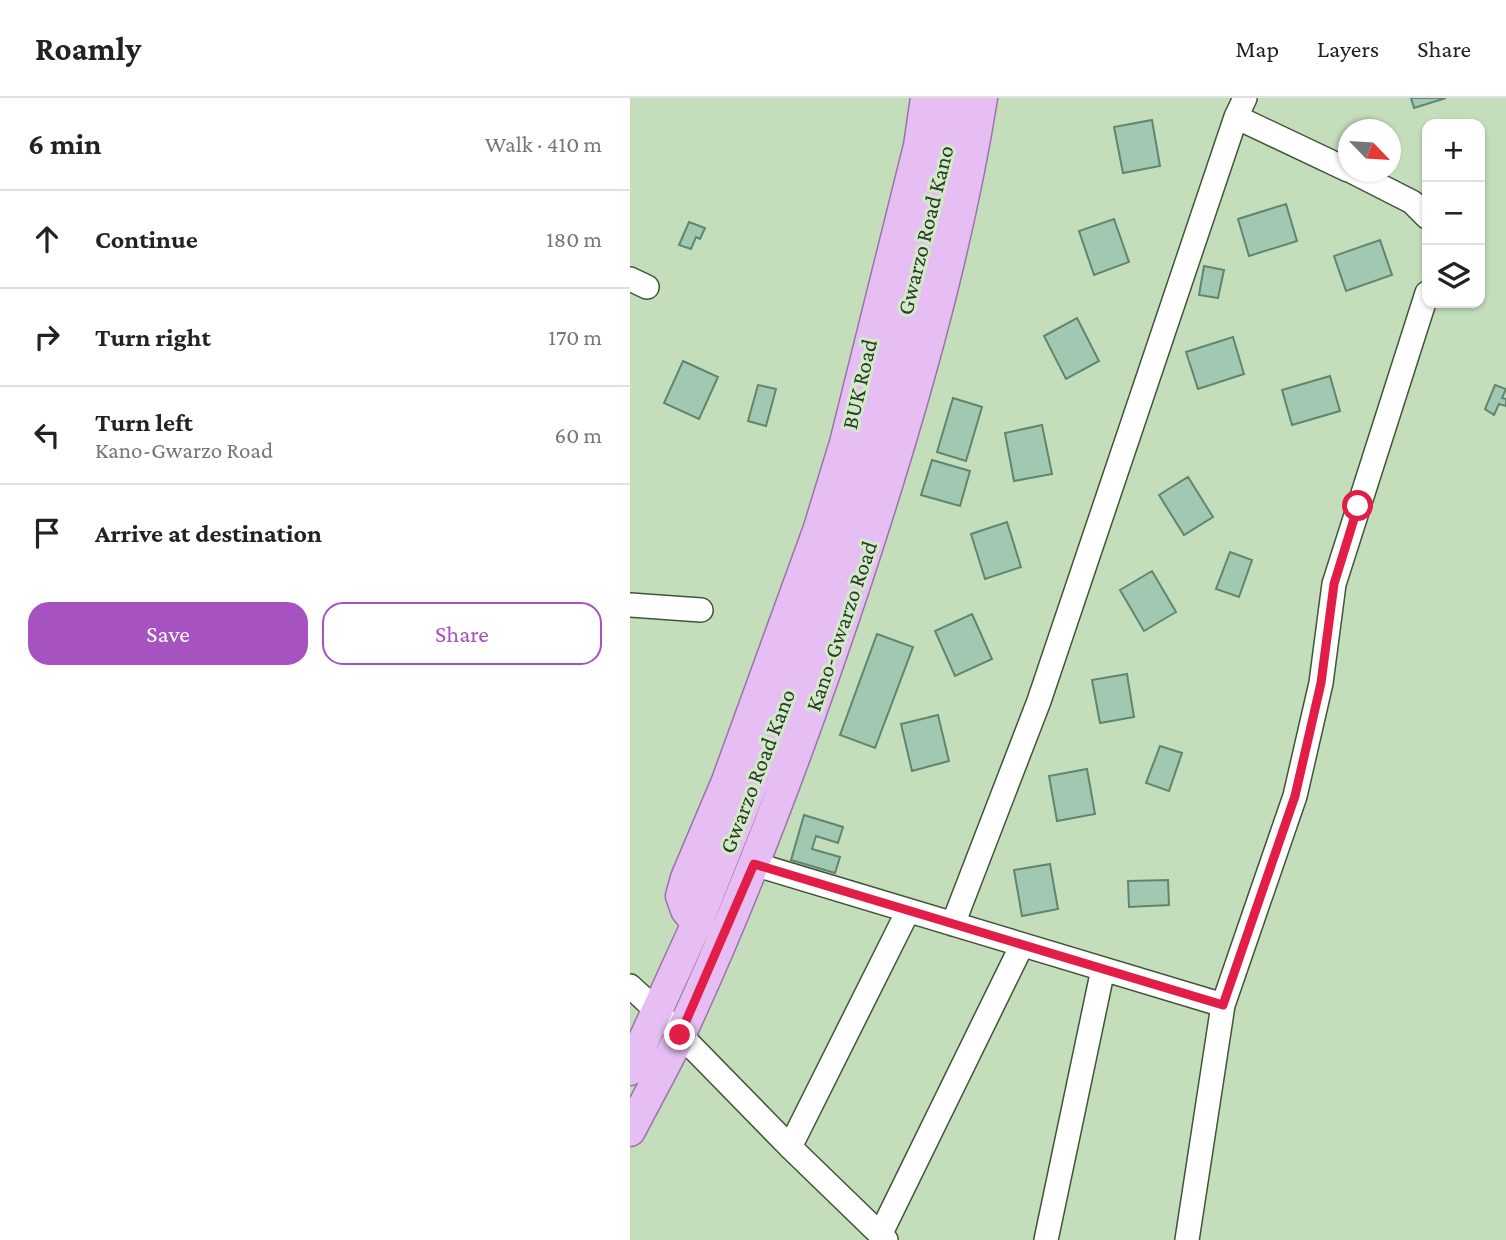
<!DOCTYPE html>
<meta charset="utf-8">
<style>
body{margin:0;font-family:"Crimson Pro",serif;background:#f2f2f2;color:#222}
.controls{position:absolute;right:21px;top:21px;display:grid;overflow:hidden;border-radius:14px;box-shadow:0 2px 5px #0004}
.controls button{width:63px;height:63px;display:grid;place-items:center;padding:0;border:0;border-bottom:2px solid #e0e0e0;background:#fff;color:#222;font:35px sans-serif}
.compass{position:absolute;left:708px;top:21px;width:63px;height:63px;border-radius:50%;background:#fff;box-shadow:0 2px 5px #0004;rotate:115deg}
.stop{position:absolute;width:21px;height:21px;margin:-16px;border:5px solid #e11d48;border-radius:50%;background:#fff}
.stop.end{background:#e11d48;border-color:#fff;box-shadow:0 2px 7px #0008}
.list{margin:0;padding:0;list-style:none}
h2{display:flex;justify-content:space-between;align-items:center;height:91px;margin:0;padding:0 28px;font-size:30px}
h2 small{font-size:23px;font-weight:400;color:#767676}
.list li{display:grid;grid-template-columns:46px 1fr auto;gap:21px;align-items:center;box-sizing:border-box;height:98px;padding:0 28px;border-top:2px solid #e0e0e0}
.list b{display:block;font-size:26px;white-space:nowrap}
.list p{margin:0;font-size:23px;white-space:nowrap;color:#767676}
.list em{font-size:23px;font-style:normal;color:#767676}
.actions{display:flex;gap:14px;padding:21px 28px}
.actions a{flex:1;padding:16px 0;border:2px solid #a652c1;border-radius:21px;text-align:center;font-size:24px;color:#a652c1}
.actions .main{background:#a652c1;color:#fff}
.icon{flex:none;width:38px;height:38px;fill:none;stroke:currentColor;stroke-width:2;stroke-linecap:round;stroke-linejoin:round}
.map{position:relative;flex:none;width:876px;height:1142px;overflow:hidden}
header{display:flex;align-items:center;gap:42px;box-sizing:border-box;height:98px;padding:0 35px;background:#fff;border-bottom:2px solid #e0e0e0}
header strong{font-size:33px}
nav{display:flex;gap:38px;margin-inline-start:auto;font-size:24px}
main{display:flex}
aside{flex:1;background:#fff}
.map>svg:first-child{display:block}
.building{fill:#a1c8b0;stroke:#61866f;stroke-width:2}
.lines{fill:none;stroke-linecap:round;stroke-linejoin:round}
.minor-casing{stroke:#405537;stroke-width:26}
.major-casing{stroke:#9b73a8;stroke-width:33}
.minor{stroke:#fff;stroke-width:23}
.major{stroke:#e6bef4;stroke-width:30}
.route{stroke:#e11d48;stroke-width:9}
.labels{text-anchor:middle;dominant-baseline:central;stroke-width:6;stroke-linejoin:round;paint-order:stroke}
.street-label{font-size:23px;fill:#2d3729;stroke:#d1ebc7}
</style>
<header>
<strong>Roamly</strong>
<nav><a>Map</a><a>Layers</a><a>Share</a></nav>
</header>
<main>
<aside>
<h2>6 min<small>Walk · 410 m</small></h2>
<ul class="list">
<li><svg class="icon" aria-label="ahead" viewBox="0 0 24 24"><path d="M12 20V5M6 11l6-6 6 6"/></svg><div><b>Continue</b></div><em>180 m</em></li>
<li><svg class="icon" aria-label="right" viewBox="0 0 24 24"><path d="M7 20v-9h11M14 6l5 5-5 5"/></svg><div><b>Turn right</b></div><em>170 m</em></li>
<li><svg class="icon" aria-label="left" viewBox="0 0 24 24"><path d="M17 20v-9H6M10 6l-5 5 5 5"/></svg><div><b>Turn left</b><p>Kano-Gwarzo Road</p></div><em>60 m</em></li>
<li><svg class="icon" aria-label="arrive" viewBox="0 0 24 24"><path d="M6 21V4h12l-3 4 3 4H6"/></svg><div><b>Arrive at destination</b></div></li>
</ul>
<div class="actions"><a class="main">Save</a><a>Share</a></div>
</aside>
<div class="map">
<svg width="876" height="1142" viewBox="0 0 876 1142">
<rect width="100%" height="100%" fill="#c4debb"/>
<!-- building -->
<path class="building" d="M781 0H816L784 10Z
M522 22 530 68 493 75 484 29Z
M656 106 667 143 619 158 608 121Z
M484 121 499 164 464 177 449 133Z
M59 124 75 130 70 141 66 139 61 151 49 147Z
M750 142 762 177 716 193 704 158Z
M574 168 594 172 588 200 569 197Z
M447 220 469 263 436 281 414 238Z
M603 239 614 276 568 291 556 254Z
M53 263 88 279 69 321 34 305Z
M700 278 710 313 662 327 652 292Z
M128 287 146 291 136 328 118 323Z
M865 287 876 291 872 300 876 301V308L869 306 864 317 855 311Z
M323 300 352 309 336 363 307 354Z
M412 327 422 376 384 383 375 335Z
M302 362 340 373 330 408 291 397Z
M558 379 583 419 554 437 529 397Z
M377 424 391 469 355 481 341 436Z
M600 454 622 462 609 499 586 491Z
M522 473 546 514 514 533 490 492Z
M342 516 362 561 325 578 305 533Z
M247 536 283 549 245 650 210 637Z
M497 576 504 619 470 625 462 582Z
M308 617 319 663 282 673 271 626Z
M530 648 552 655 539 693 516 685Z
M457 671 465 716 427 723 419 678Z
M174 717 213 729 208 745 186 738 182 751 210 759 205 775 161 762Z
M420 766 428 811 392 818 384 772Z
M538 782 539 807 499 809 498 783Z"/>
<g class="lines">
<defs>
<path id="minor" d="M606 19 718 72
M723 74 782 104 797 119
M0 181 17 189
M0 507 71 512
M124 766 593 907
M323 826 409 603 606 19 615 0
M0 888 26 912 160 1049 256 1142
M160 1049 278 813
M250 1137 392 847
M416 1142 473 871
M557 1142 593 907 665 698 691 585 704 486 797 195"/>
<path id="major" d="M67 825 56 812 51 798 56 780 97 683 188 433 215 345 289 48 296 0
M0 972 67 825 150 617 198 479 235 369 291 160 319 39 325 0
M0 1033C17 1000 35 968 51 935 119 789 175 637 226 484 277 329 326 162 352 0"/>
</defs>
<!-- minor casing -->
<use href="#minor" class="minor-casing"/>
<!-- major casing -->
<use href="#major" class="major-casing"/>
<!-- minor -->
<use href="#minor" class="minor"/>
<!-- major -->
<use href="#major" class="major"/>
</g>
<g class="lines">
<!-- route -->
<path class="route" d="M50 937 124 766 593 907 665 698 691 585 704 486 728 408"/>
</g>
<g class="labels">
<!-- street labels -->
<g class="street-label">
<text transform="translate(295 132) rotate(-76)">Gwarzo Road Kano</text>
<text transform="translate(229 286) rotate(-77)">BUK Road</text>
<text transform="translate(211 528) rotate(-71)">Kano-Gwarzo Road</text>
<text transform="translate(127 673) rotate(-69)">Gwarzo Road Kano</text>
</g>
</g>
</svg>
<div class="controls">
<button>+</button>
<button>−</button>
<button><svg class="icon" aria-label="layers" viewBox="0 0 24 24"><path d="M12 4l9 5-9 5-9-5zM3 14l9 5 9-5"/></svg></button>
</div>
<svg class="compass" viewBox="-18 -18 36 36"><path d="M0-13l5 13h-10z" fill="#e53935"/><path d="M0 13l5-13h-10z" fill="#767676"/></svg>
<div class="stop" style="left:728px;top:408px"></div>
<div class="stop end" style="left:50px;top:937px"></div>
</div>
</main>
